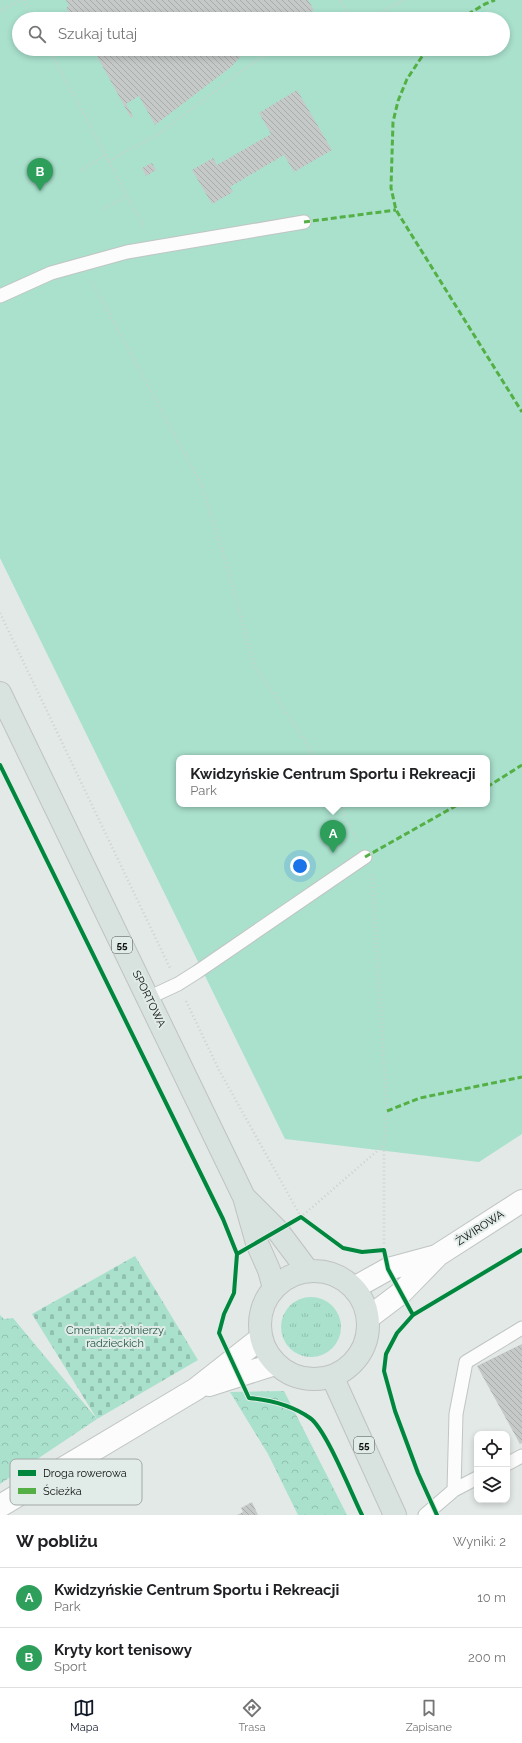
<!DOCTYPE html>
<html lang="pl">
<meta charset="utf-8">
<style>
body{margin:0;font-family:Raleway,sans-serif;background:#f6f6f6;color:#202124}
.controls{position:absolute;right:12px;bottom:12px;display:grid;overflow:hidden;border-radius:8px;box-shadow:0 2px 6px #0003}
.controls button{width:36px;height:36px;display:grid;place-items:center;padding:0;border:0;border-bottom:1px solid #e0e0e0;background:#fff;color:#202124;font:20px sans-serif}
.you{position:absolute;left:300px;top:866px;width:14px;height:14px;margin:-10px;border:3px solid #fff;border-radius:50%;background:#1a73e8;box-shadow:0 0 0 6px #1a73e833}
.badge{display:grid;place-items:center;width:26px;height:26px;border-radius:50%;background:#111827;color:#fff;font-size:13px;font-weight:700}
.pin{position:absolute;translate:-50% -33px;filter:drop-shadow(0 1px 2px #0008)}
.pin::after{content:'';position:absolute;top:21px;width:14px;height:12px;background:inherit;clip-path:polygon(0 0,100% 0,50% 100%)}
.popup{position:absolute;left:176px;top:755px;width:314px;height:52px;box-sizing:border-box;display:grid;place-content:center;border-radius:8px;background:#fff;filter:drop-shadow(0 1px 3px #0005);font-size:13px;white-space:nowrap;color:#757577}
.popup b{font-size:15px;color:#202124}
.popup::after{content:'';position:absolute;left:50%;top:100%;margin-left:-8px;border:8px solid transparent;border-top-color:#fff}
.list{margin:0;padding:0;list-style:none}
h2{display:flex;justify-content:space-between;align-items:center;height:52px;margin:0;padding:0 16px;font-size:17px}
h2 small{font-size:13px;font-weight:400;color:#757577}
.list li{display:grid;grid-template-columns:26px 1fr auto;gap:12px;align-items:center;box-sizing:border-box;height:60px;padding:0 16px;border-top:1px solid #e0e0e0}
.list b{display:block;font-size:15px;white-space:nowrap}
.list p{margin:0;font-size:13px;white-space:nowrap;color:#757577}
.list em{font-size:13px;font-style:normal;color:#757577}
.icon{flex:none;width:22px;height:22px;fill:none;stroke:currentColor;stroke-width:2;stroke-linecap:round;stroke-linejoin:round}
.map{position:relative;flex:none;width:522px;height:1515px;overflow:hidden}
.search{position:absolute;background:#fff;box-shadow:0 2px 6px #0003;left:12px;right:12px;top:12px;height:44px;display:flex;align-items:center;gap:10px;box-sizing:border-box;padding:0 14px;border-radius:22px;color:#757577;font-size:15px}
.sheet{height:172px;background:#fff}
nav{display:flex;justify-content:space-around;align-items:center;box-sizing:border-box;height:56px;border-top:1px solid #e0e0e0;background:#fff;font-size:11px;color:#757577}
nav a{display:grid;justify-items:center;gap:2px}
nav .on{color:#111827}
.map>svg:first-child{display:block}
.grass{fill:url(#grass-tufts)}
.forest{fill:url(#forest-crowns)}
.cemetery{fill:url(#cemetery-stones)}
.park{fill:#a9e1cd;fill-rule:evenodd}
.building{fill:url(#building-back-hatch)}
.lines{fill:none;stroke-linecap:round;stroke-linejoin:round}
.service-casing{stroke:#c0c5c3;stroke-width:15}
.minor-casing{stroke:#c0c5c3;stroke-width:24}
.tertiary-casing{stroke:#c0c5c3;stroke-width:24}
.primary-casing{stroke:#bfc2c1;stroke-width:24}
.path{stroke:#cfd0cf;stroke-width:2.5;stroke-dasharray:1 3;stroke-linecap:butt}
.service{stroke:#fbfcfb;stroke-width:13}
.minor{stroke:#fbfcfb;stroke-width:22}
.tertiary{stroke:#fbfcfb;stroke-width:22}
.primary{stroke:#d8e2de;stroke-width:22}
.quiet{stroke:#54b044;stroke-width:3;stroke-dasharray:6 3;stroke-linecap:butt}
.cycleway-casing{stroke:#e1ebe7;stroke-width:6}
.cycleway{stroke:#00873e;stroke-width:4}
.labels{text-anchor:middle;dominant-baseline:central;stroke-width:4;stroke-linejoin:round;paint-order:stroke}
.shield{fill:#e1ebe7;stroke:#4b504e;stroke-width:1}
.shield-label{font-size:10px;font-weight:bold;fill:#0b0e0d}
.street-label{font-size:11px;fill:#0b0e0d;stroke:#e1ebe7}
.park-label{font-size:11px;fill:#245645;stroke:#e1ebe7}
.key{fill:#e1ebe7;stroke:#a1a9a6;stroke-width:1}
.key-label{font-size:11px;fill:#0b0e0d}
</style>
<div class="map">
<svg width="522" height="1515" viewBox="0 0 522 1515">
<defs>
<pattern id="grass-tufts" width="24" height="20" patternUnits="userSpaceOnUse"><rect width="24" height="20" fill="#a9e1cd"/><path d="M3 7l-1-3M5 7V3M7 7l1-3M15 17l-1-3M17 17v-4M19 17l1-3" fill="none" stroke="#90c0af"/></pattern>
<pattern id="forest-crowns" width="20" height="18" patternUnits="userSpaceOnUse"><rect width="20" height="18" fill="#a9e1cd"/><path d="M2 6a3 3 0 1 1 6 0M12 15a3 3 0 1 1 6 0" fill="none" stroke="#90c0af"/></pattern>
<pattern id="cemetery-stones" width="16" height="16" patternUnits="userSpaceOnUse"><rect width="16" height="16" fill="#a9e1cd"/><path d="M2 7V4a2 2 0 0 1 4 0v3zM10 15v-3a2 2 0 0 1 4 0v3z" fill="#90c0af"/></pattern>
<pattern id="building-back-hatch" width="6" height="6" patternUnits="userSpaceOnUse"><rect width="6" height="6" fill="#c5cac8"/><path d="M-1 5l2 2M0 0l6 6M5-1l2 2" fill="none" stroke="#a8acab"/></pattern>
</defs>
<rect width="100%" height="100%" fill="#e3e9e6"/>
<!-- grass -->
<path class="grass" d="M281 1327a30 30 0 1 1 60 0a30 30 0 1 1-60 0Z"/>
<!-- forest -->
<path class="forest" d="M0 1315 4 1319 13 1318 97 1419 0 1484Z
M284 1391 347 1515H298L268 1454 230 1392Z"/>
<!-- cemetery -->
<path class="cemetery" d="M135 1256 198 1360 97 1419 32 1314Z"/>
<!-- park -->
<path class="park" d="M0 0H522V1134L479 1162 285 1139 0 558ZM19 19H503V49H19ZM179 758H487V804H179Z"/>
<!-- building -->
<path class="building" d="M66 0H308L314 10 300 19H73L66 8 69 6Z
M93 49H247L231 67 155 125 139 96 126 104 133 116 131 118Z
M297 90 332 150 294 172 284 155 230 187 233 192 212 204 192 170 213 158 217 165 271 134 259 113Z
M152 163 156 170 146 176 142 168Z
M522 1344V1443L520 1444 477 1366Z
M252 1502 258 1515H237L243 1512 241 1508Z"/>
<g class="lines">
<defs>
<path id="service" d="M0 296 51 273 127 252 304 222
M148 998 178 984 197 972 365 857
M507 1464 522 1456
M454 1490 456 1414 466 1362 522 1328
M425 1515 454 1490 477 1478"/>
<path id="minor" d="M209 1385 275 1364
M0 1506 196 1389 261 1338"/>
<path id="tertiary" d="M354 1288 388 1269 436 1256
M368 1318 401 1293 438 1255 522 1201"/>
<path id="primary" d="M0 693 244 1197 257 1243 269 1270 274 1288
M245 1198 278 1231 308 1271
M260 1325a54 54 0 1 1 108 0a54 54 0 1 1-108 0Z
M332 1376 395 1515"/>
</defs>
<!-- service casing -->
<use href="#service" class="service-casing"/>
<!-- minor casing -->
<use href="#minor" class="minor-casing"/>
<!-- tertiary casing -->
<use href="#tertiary" class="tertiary-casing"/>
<!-- primary casing -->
<use href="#primary" class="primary-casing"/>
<!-- path -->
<path class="path" d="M25 0V4L33 19
M340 0 352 19
M0 11 20 0
M358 19 383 11 405 0
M49 49 145 229
M109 161 160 133 247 67 275 49
M80 171 105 155
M102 209 127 196
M92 282 202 486 226 563 254 665 304 739 314 758
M0 613 170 968
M339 804 357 841
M372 875 387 1111 384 1145V1245
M186 1001 219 1070 301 1217 384 1145"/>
<!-- service -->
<use href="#service" class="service"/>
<!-- minor -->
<use href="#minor" class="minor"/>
<!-- tertiary -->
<use href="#tertiary" class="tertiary"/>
<!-- primary -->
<use href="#primary" class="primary"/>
<!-- quiet -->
<path class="quiet" d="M460 19 485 4 495 0
M427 49 407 79 398 101 393 122 391 188 396 210 522 412
M304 222 396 210
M487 787 522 765
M365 857 459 804
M387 1111 420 1098 522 1077"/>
<defs>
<path id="cycleway" d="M0 765 223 1219 237 1254 234 1293 224 1314 219 1333 249 1398C270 1400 293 1406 310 1418 326 1429 352 1495 362 1515
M237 1254 301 1217 343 1248 362 1252 384 1250 388 1269 413 1315
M437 1515 418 1473 395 1411 384 1371 386 1354 397 1333 413 1315 522 1250"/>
</defs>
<!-- cycleway casing -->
<use href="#cycleway" class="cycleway-casing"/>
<!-- cycleway -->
<use href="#cycleway" class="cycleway"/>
</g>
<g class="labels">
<!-- shield labels -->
<g class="shield">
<rect x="112" y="937" width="20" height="16" rx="3"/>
<rect x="354" y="1437" width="20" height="16" rx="3"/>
</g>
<g class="shield-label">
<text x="122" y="945">55</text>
<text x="364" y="1445">55</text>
</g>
<!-- street labels -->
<g class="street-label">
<text transform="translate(149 999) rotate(64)">SPORTOWA</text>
<text transform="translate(480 1228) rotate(-33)">ŻWIROWA</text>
</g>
<!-- park labels -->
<g class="park-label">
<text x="115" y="1330">Cmentarz żołnierzy<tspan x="115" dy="13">radzieckich</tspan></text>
</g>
</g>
<!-- legend -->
<rect x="10" y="1459" width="132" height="46" rx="6" class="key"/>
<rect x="18" y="1470" width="18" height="6" fill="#00873e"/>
<rect x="18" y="1488" width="18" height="6" fill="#54b044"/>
<g class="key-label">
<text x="43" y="1477">Droga rowerowa</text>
<text x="43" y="1495">Ścieżka</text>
</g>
</svg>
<div class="controls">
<button><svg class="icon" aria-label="locate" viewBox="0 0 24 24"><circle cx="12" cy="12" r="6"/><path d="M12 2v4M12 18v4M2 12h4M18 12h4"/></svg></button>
<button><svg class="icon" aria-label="layers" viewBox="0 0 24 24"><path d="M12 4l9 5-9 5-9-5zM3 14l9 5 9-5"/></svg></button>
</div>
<div class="you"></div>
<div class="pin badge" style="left:333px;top:853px;background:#2e9e5b">A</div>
<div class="popup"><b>Kwidzyńskie Centrum Sportu i Rekreacji</b>Park</div>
<div class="pin badge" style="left:40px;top:191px;background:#2e9e5b">B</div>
<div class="search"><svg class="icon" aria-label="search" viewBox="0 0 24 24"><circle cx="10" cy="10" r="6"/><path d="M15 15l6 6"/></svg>Szukaj tutaj</div>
</div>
<section class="sheet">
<h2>W pobliżu<small>Wyniki: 2</small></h2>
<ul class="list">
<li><span class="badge" style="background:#2e9e5b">A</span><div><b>Kwidzyńskie Centrum Sportu i Rekreacji</b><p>Park</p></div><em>10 m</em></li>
<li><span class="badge" style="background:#2e9e5b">B</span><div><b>Kryty kort tenisowy</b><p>Sport</p></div><em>200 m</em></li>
</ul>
</section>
<nav>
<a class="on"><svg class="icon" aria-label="map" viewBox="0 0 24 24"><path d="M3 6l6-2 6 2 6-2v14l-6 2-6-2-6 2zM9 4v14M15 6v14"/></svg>Mapa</a>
<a><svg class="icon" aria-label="directions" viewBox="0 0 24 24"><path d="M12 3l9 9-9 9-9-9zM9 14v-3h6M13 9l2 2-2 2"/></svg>Trasa</a>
<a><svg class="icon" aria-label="saved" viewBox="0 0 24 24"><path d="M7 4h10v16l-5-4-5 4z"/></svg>Zapisane</a>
</nav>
